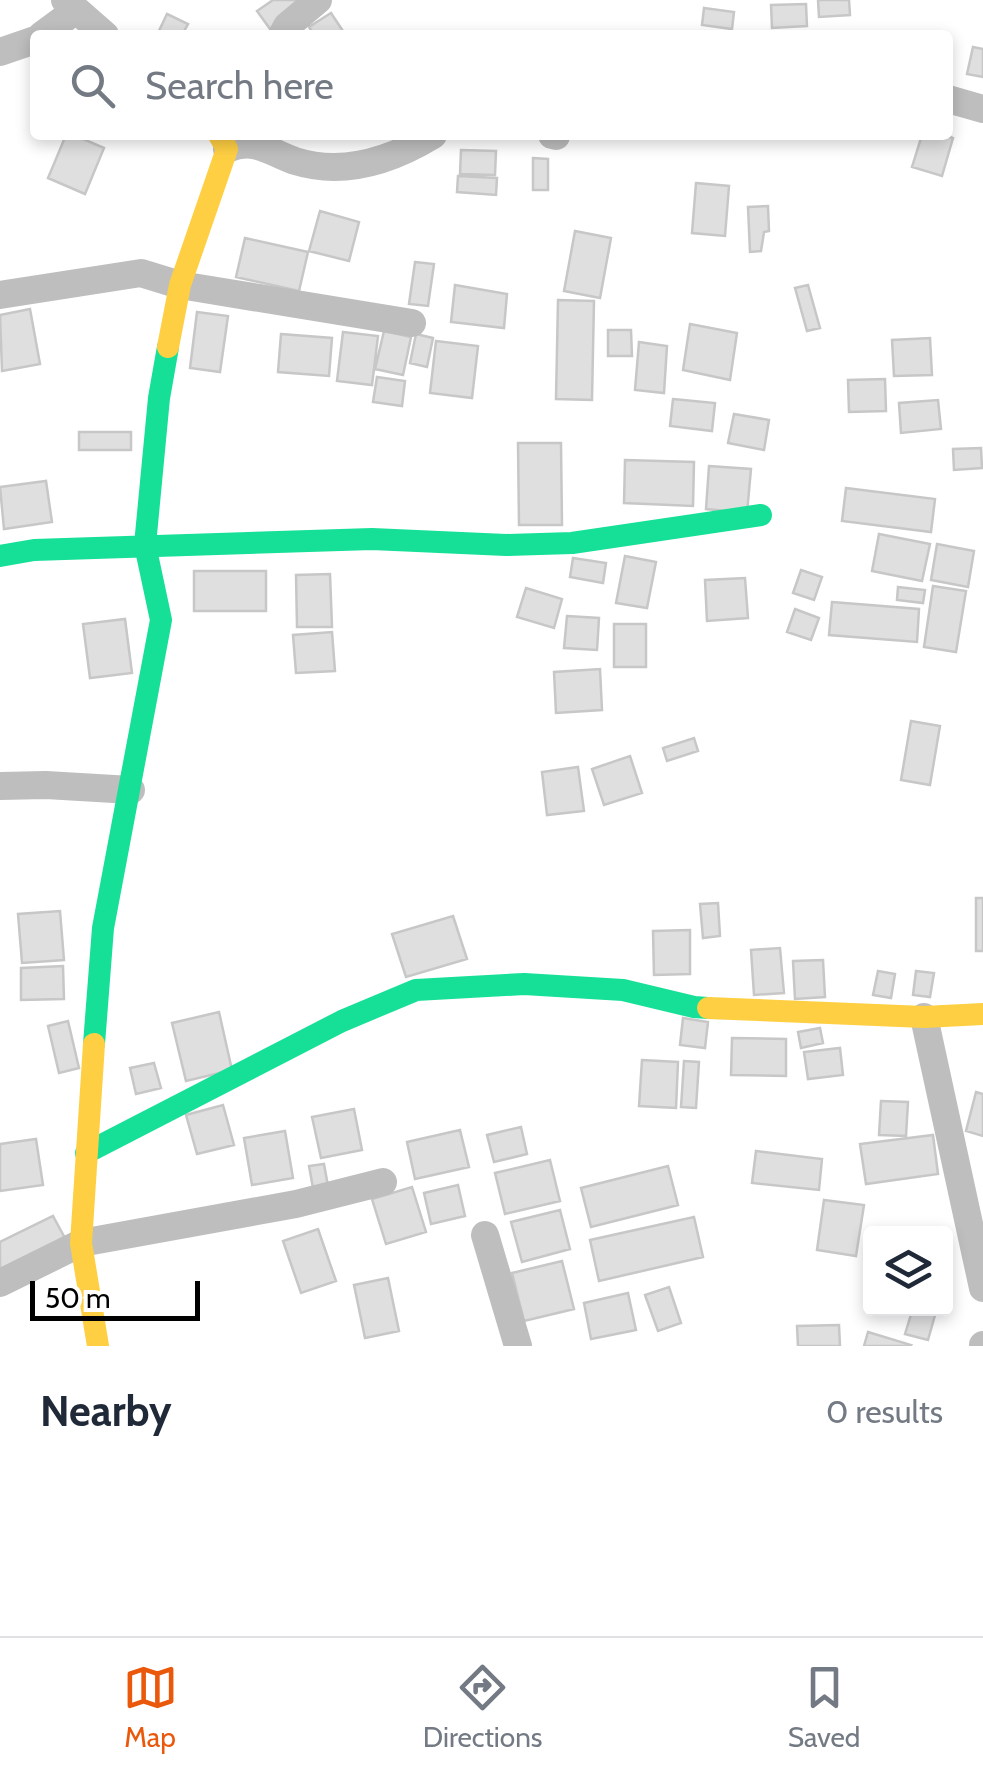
<!DOCTYPE html>
<style>
body{margin:0;font-family:Cabin,sans-serif;background:#f2f2f3;color:#1f2937}
.controls{position:absolute;right:30px;bottom:30px;display:grid;overflow:hidden;border-radius:10px;box-shadow:0 5px 15px #0003}
.controls button{width:90px;height:90px;display:grid;place-items:center;padding:0;border:0;border-bottom:2px solid #e0e1e3;background:#fff;color:#1f2937;font:50px sans-serif}
.scale{position:absolute;left:30px;bottom:25px;width:170px;box-sizing:border-box;padding-left:10px;border:5px solid #000;border-top:0;font-size:28px;line-height:35px;white-space:nowrap;color:#000;-webkit-text-stroke:8px #fff;paint-order:stroke}
.list{margin:0;padding:0;list-style:none}
h2{display:flex;justify-content:space-between;align-items:center;height:130px;margin:0;padding:0 40px;font-size:42px}
h2 small{font-size:32px;font-weight:400;color:#747a83}
.icon{flex:none;width:55px;height:55px;fill:none;stroke:currentColor;stroke-width:2;stroke-linecap:round;stroke-linejoin:round}
.map{position:relative;flex:none;width:983px;height:1346px;overflow:hidden}
.search{position:absolute;background:#fff;box-shadow:0 5px 15px #0003;left:30px;right:30px;top:30px;height:110px;display:flex;align-items:center;gap:25px;box-sizing:border-box;padding:0 35px;border-radius:10px;color:#747a83;font-size:38px}
.sheet{height:290px;background:#fff}
nav{display:flex;justify-content:space-around;align-items:center;box-sizing:border-box;height:140px;border-top:2px solid #e0e1e3;background:#fff;font-size:28px;color:#747a83}
nav a{display:grid;justify-items:center;gap:5px}
nav .on{color:#ea580c}
.map>svg:first-child{display:block}
.building{fill:#dfdfdf;stroke:#c7c7c7;stroke-width:2.5}
.lines{fill:none;stroke-linecap:round;stroke-linejoin:round}
.street{stroke:#bebebe;stroke-width:28}
.fast{stroke:#16e098;stroke-width:22}
.slow{stroke:#ffcf43;stroke-width:22}
</style>
<div class="map">
<svg width="983" height="1346" viewBox="0 0 983 1346">
<rect width="100%" height="100%" fill="#fff"/>
<!-- building -->
<path class="building" d="M273 0H296L300 6 270 29 257 11Z
M818 0H849L850 15 819 17Z
M806 4 807 26 772 28 771 5Z
M704 8 734 12 732 29 702 25Z
M331 13 345 34 314 35 309 27Z
M167 14 188 24 182 35H157Z
M973 47 983 49V77L967 74Z
M66 135H74L104 148 85 194 48 178Z
M922 135H945L953 138 942 176 912 167Z
M461 150 496 151 495 175 460 174Z
M533 158 548 159V190H533Z
M458 176 497 178 496 195 457 192Z
M696 183 729 186 725 236 692 233Z
M768 206 769 231 764 232 761 251 750 252 748 207Z
M320 211 359 222 349 261 309 251Z
M575 231 611 238 600 298 564 291Z
M245 238 308 252 299 291 236 277Z
M415 262 434 264 428 306 409 304Z
M455 285 507 294 504 328 451 322Z
M808 285 820 328 807 331 795 288Z
M558 300 594 301 592 400 556 399Z
M30 309 40 364 2 371 0 315Z
M197 312 228 316 220 372 190 368Z
M690 324 737 333 730 380 683 370Z
M608 330H631L632 356H608Z
M384 331 411 337 403 375 375 369Z
M343 332 378 336 372 385 337 381Z
M281 334 332 338 329 376 278 372Z
M416 334 433 338 427 367 410 363Z
M930 338 932 375 894 376 892 340Z
M436 341 478 346 472 398 430 393Z
M639 342 667 346 664 393 635 390Z
M377 377 405 381 402 406 373 402Z
M885 379 886 411 849 412 848 380Z
M673 399 715 403 712 431 670 426Z
M938 400 941 429 901 433 899 403Z
M734 414 769 420 764 450 728 443Z
M79 432H131V450H79Z
M518 443H561L562 525H519Z
M981 448 982 468 954 470 953 449Z
M625 460 694 462 693 506 624 503Z
M709 466 751 469 747 513 706 509Z
M46 481 52 522 4 529 0 487Z
M846 488 935 499 931 532 842 521Z
M879 534 930 544 922 581 872 571Z
M937 544 974 551 968 587 931 580Z
M625 556 656 562 647 608 616 603Z
M573 558 606 563 603 583 570 577Z
M801 570 822 577 814 600 793 593Z
M194 571H266V611H194Z
M330 574 332 627H297L296 575Z
M745 578 748 618 707 621 705 580Z
M933 586 966 591 956 652 924 647Z
M898 587 925 590 923 603 897 600Z
M526 588 562 599 554 628 517 617Z
M832 602 919 609 917 642 829 635Z
M795 609 819 618 811 640 787 632Z
M567 616 599 618 597 650 564 648Z
M125 619 132 673 90 678 83 624Z
M614 624H646V667H614Z
M332 632 335 671 296 673 293 635Z
M600 669 602 710 556 713 554 672Z
M911 721 940 726 930 785 901 780Z
M694 738 698 751 667 761 663 748Z
M630 756 642 793 604 805 592 769Z
M578 767 584 811 547 815 542 772Z
M976 898H983V951H976Z
M718 903 720 936 703 938 700 904Z
M60 911 64 960 22 963 18 914Z
M453 916 467 959 406 977 392 934Z
M690 930V974L654 975 653 931Z
M780 948 784 993 754 995 751 950Z
M823 960 825 997 795 999 793 961Z
M63 966 64 999 21 1000V968Z
M878 971 895 974 891 998 873 995Z
M916 971 934 973 930 997 913 995Z
M219 1012 232 1070 186 1081 172 1023Z
M683 1018 708 1022 705 1048 680 1045Z
M68 1021 79 1068 59 1073 48 1026Z
M820 1028 823 1043 801 1048 798 1032Z
M732 1038 786 1039V1076L731 1075Z
M840 1048 843 1075 808 1079 804 1052Z
M642 1060 678 1062 676 1108 639 1106Z
M684 1061 699 1062 696 1108 681 1107Z
M154 1063 161 1088 136 1094 130 1068Z
M976 1092 983 1094V1136L966 1131Z
M881 1101 908 1102 906 1136 879 1135Z
M223 1105 234 1145 197 1154 186 1115Z
M354 1109 362 1150 321 1158 312 1117Z
M521 1127 527 1154 494 1162 487 1135Z
M460 1130 469 1167 415 1179 407 1142Z
M285 1131 293 1178 252 1185 244 1138Z
M933 1135 938 1174 866 1184 860 1144Z
M36 1139 43 1185 0 1191V1144Z
M756 1151 822 1159 819 1190 752 1183Z
M550 1160 560 1201 505 1214 495 1173Z
M324 1164 328 1186 313 1188 309 1166Z
M668 1166 678 1205 591 1227 581 1188Z
M458 1185 465 1216 431 1224 424 1193Z
M412 1187 426 1232 386 1244 372 1199Z
M824 1200 864 1205 856 1256 817 1250Z
M560 1210 570 1249 522 1262 511 1222Z
M53 1216 66 1240 0 1273V1242Z
M694 1217 703 1257 599 1281 590 1240Z
M318 1229 336 1281 301 1293 283 1241Z
M562 1261 574 1309 524 1321 512 1273Z
M388 1278 399 1331 365 1338 354 1285Z
M669 1287 681 1323 658 1331 645 1295Z
M628 1293 636 1330 591 1339 584 1303Z
M913 1308H937L928 1340 905 1334Z
M839 1325 840 1346H798L797 1326Z
M868 1332 911 1345 910 1346H864Z"/>
<g class="lines">
<!-- street -->
<path class="street" d="M65 0 105 35
M42 35 76 10
M282 35 287 26 318 0
M0 52 35 40
M948 99 983 109
M552 135 556 136
M227 149C256 137 269 152 295 161 343 176 392 160 433 135
M0 295 141 273 180 285 412 323
M0 786 46 785 131 790
M924 1017 983 1288
M485 1235 518 1346
M0 1283 81 1243 296 1204 383 1182
M983 1346V1345"/>
<!-- fast -->
<path class="fast" d="M0 556 34 550 372 539 506 545 572 543 761 515
M94 1044 103 928 161 620 145 545 159 398 168 347
M86 1153 342 1021 416 990 524 984 623 990 694 1007 708 1008"/>
<!-- slow -->
<path class="slow" d="M168 347 180 285 227 149 219 135
M708 1008 924 1017 983 1014
M94 1044 81 1243 98 1346"/>
</g>
</svg>
<div class="controls">
<button><svg class="icon" aria-label="layers" viewBox="0 0 24 24"><path d="M12 4l9 5-9 5-9-5zM3 14l9 5 9-5"/></svg></button>
</div>
<div class="scale">50 m</div>
<div class="search"><svg class="icon" aria-label="search" viewBox="0 0 24 24"><circle cx="10" cy="10" r="6"/><path d="M15 15l6 6"/></svg>Search here</div>
</div>
<section class="sheet">
<h2>Nearby<small>0 results</small></h2>
<ul class="list">
</ul>
</section>
<nav>
<a class="on"><svg class="icon" aria-label="map" viewBox="0 0 24 24"><path d="M3 6l6-2 6 2 6-2v14l-6 2-6-2-6 2zM9 4v14M15 6v14"/></svg>Map</a>
<a><svg class="icon" aria-label="directions" viewBox="0 0 24 24"><path d="M12 3l9 9-9 9-9-9zM9 14v-3h6M13 9l2 2-2 2"/></svg>Directions</a>
<a><svg class="icon" aria-label="saved" viewBox="0 0 24 24"><path d="M7 4h10v16l-5-4-5 4z"/></svg>Saved</a>
</nav>
